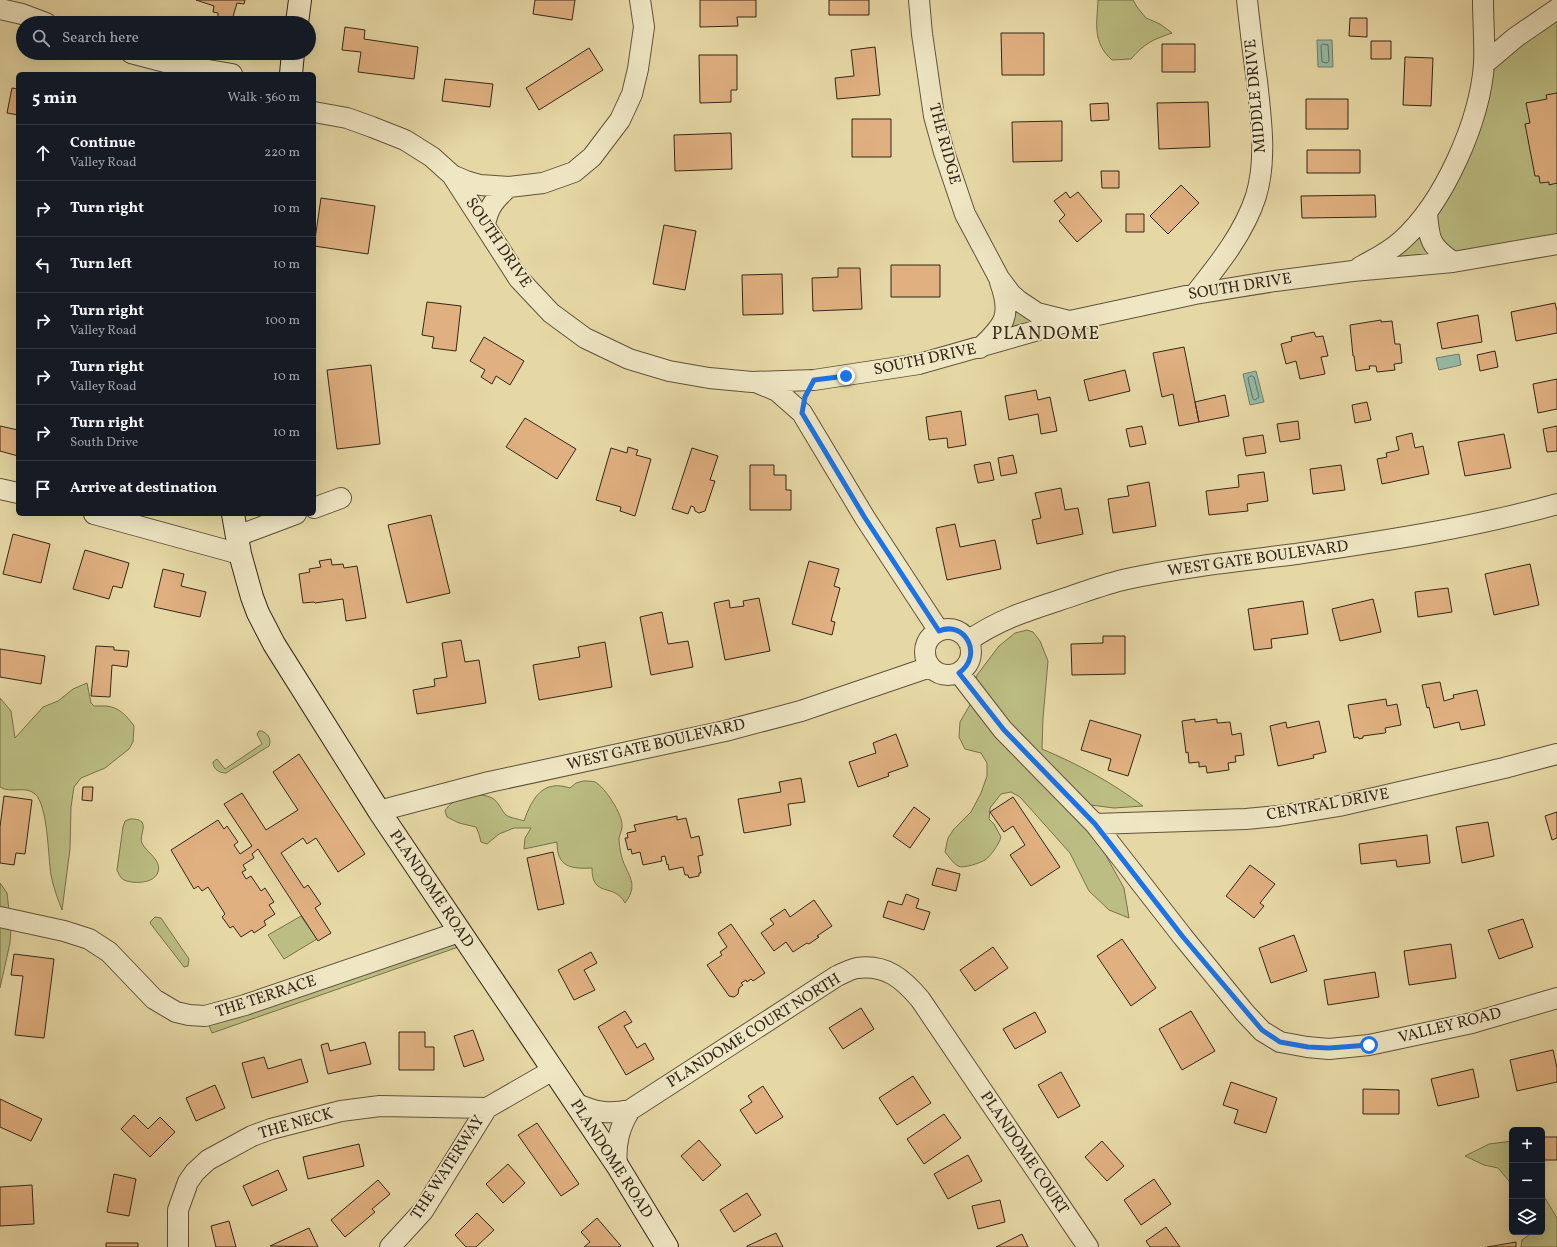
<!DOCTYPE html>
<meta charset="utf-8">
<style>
body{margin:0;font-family:Vollkorn,serif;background:#20242c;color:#f1f3f6}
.controls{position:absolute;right:12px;bottom:12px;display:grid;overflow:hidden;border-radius:6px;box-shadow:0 4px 16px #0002}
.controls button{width:36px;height:36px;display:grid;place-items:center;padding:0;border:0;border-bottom:1px solid #363941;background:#171b24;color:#f1f3f6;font:20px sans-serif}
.stop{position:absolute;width:12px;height:12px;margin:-9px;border:3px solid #1a73e8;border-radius:50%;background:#fff}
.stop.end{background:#1a73e8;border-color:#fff;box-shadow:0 1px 4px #0008}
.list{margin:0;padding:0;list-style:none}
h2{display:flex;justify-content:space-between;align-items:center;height:52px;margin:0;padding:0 16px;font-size:17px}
h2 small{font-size:13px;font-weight:400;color:#9ea1a6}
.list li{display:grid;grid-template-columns:26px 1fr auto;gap:12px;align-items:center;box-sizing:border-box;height:56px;padding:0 16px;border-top:1px solid #363941}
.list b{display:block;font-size:15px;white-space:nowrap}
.list p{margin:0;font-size:13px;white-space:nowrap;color:#9ea1a6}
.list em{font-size:13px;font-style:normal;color:#9ea1a6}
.icon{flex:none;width:22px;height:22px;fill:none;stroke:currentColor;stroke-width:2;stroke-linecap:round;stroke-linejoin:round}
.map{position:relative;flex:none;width:1557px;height:1247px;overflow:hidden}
.search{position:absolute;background:#171b24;box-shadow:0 4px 16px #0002;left:16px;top:16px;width:300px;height:44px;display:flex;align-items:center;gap:10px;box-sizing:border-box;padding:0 14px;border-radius:22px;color:#9ea1a6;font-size:15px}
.panel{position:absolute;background:#171b24;box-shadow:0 4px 16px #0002;left:16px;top:72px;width:300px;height:444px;border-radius:6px}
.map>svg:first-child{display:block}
.green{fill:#bbbd82;stroke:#77724e}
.water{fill:#96baa7;stroke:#6e7f6e}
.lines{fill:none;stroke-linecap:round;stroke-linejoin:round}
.shore{stroke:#647060;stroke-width:1}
.building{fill:#e0b080;stroke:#332719}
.street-casing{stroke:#60533c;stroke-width:22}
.secondary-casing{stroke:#332719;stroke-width:24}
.street{stroke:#efe6c4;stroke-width:20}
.secondary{stroke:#efe6c4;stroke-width:22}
.route{stroke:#1a73e8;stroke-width:5}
.labels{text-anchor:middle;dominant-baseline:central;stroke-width:3.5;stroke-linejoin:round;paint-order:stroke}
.street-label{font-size:16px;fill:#332719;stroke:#efe6c4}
.quarter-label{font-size:18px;letter-spacing:1px;fill:#332719;stroke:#efe6c4}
</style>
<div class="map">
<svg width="1557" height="1247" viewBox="0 0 1557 1247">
<rect width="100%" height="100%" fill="#e6d8a5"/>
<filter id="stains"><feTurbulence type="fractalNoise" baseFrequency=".005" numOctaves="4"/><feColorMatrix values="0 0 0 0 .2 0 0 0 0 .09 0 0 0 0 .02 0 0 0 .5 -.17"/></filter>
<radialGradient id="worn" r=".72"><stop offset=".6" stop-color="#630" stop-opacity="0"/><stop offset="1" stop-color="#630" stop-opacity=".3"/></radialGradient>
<!-- green -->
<path class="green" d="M1098 0H1133L1137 7 1146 18 1160 24 1172 33C1152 40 1145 43 1131 59L1112 60C1092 42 1097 24 1098 0Z
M1557 9V244L1453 262 1428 228 1484 64Z
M1421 233 1429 252V254L1395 257Z
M1018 310 1034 321 1009 329 1008 328 1016 311Z
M1027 630 1033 632 1040 641 1048 661 1043 718 1042 749C1078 764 1113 783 1143 806L1114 808 1083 804 1084 827 1104 852 1124 888 1129 918 1109 910 1089 891 1070 853 1020 797 1011 792 1001 794 990 808 989 819 994 824 1001 837C999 844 991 856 985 860 980 863 963 869 958 866 953 863 949 857 945 852L948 838 954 829 971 812 981 793 987 776V763L981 753 965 749 959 737 960 722 971 703 977 675 999 646 1015 633Z
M87 683 91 703 94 706C98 706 102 706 106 706 119 707 127 716 134 726L133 742 129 749 105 768 81 778 74 787 71 807 70 849 62 910C58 899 53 887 51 875 48 857 48 805 35 794 25 785 11 794 0 787V698L11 711 15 738 43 707 58 701 73 689Z
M259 731H262C268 734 272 739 269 746L226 773C219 773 213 769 213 762L217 759 225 769 262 744 257 734Z
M583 781C587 781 592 781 595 782 605 787 623 815 622 826 622 830 620 834 619 838 619 843 620 849 621 854 625 874 641 882 625 903 614 882 592 899 592 868 570 869 557 867 557 842L524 849 525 838 531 828H514L499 834 487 844 481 842 479 834 476 827 459 823 447 817 445 811C452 797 479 791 492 798 499 802 501 810 506 815 510 818 519 819 524 821 532 798 543 779 570 788L576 783Z
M130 819C134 819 139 819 142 822 146 828 139 837 142 843 146 852 162 860 158 872 154 884 133 884 124 880 120 878 119 874 117 870L123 827 125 821Z
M0 883 7 893 11 927 10 943 0 988Z
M301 916 317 939 284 959 268 935Z
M155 917 161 918 189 959 188 966 184 967 181 963 150 923 151 921Z
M459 932 467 944 212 1033 205 1016Z
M1512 1141V1196L1509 1181 1498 1168 1484 1165 1465 1156 1489 1144Z
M1542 1193 1557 1218V1247H1521L1522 1240 1533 1232H1542Z"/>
<!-- water -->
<path class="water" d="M1317 40H1332L1333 67H1318Z
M1459 354 1461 365 1439 370 1436 358Z
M1256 371 1264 402 1250 405 1243 374Z"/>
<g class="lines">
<!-- shore -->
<path class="shore" d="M1323 44 1328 45 1329 61 1327 63 1322 62 1321 46Z
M1252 376 1254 377 1259 397 1255 400 1253 399 1248 379 1249 377Z"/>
</g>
<!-- building -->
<path class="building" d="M196 0H245L244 4 237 3 232 20 218 17V13L213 12 214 6Z
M535 0H575L572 20 533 14Z
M700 0H756V17H737L738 26 700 27Z
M829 0H869V15H829Z
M1350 18H1367V37L1349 36Z
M345 27 365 30 364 39 418 47 414 79 358 72 361 52 342 50Z
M1001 33H1044V75H1002Z
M1371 41H1391V59H1371Z
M1162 44H1195V72H1162Z
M875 47 880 95 837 99 835 78 854 76 851 50Z
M589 48 603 70 539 110 526 88Z
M699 55H737V90H731V102L700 103Z
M1405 57 1433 58 1431 106 1403 105Z
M445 79 493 84 490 107 442 101Z
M12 88 18 89V115L7 113Z
M1557 93V183L1549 185V182L1540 183 1539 176H1535L1525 124 1530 123 1526 103 1547 99 1546 95Z
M1306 99H1348V129H1306Z
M1208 102 1210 147 1159 149 1157 103Z
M1108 103 1109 120 1091 121 1090 104Z
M852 119H891V157H852Z
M1062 121V161L1013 162 1012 122Z
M731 133 732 169 675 171 674 135Z
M1307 150H1360V173H1307Z
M1101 171H1119V188H1102Z
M1181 185 1199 203 1168 234 1150 216Z
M1066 192 1070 198 1078 192 1102 221 1077 242 1059 221 1065 215 1054 201Z
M1375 195 1376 217 1302 218 1301 196Z
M321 198 375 206 368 254 314 246Z
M1126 214H1144V232H1126Z
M664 225 696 231 685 290 653 284Z
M891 265H940V297H891Z
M838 268H860L862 309 813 311 812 278 838 277Z
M782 274 783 314 743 315 742 275Z
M427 302 461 306 456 351 432 348 434 337 422 335Z
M1555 303 1557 311V333L1516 341 1511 312Z
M1478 315 1482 342 1442 349 1437 323Z
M1381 320V322L1392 321 1395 344H1400L1402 363 1394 364 1395 370 1377 372 1376 366H1369L1370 369 1356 371 1354 356H1353L1350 325Z
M1314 332 1316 337 1323 336 1328 356 1321 357 1325 374 1300 379 1296 361 1286 364 1281 344 1292 341 1291 337Z
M484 337 524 361 510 385 496 376 492 384 481 377 485 370 470 361Z
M1184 347 1199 422 1179 426 1173 394 1162 397 1153 353Z
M1495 351 1498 367 1480 371 1477 355Z
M371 365 380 444 337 449 327 370Z
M1125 370 1130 391 1089 401 1084 380Z
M1557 379V409L1538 413 1533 384Z
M1036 390 1038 400 1050 397 1057 431 1041 434 1038 414 1009 420 1005 396Z
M1225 395 1229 416 1199 422 1195 402Z
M1367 402 1371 420 1355 423 1352 405Z
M961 411 966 445 948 448 947 438 929 440 926 417Z
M525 418 576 449 557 479 506 447Z
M1298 421 1300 439 1280 442 1277 424Z
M0 426 18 430V456L0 451Z
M1142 426 1146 444 1130 447 1126 429Z
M1557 426V451L1547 452 1543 429Z
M1412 433 1415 448 1423 446 1429 474 1382 484 1377 459 1387 457 1386 453 1399 450 1396 437Z
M1504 434 1511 468 1465 476 1458 442Z
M1263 435 1266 453 1246 456 1243 438Z
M628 447 638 450 636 455 651 459 635 516 620 511 621 507 596 500 611 448 627 453Z
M692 448 718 456 710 480 715 481 705 511 699 513 695 511 694 507 691 506 688 514 672 509Z
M1013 455 1017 473 1001 476 998 458Z
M990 462 994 480 978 483 974 465Z
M750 465H774V475H786V490H791V510H750Z
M1341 465 1345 490 1313 494 1310 469Z
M1264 472 1268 501 1247 504 1248 511 1209 515 1206 491 1239 487 1238 475Z
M1149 482 1156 526 1113 533 1108 499 1129 496 1127 486Z
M1061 488 1065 510 1078 508 1083 534 1037 544 1032 520 1041 518 1035 493Z
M431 515 450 593 407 603 388 525Z
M955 524 960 547 995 540 1001 569 947 580 936 528Z
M13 534 50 544 41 583 3 574Z
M85 550 129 563 122 588 113 586 109 599 73 589Z
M331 559 332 565 343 564 344 568 357 566 366 618 346 621 343 599 315 603 314 602 303 603 299 574 310 572 309 569 321 567 319 561Z
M809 561 839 569 834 586 840 588 831 621 835 622 832 635 792 624Z
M1530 564 1539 605 1494 615 1485 574Z
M163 569 184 574 181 586 206 592 200 617 154 607Z
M1448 588 1452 612 1418 617 1415 592Z
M759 598 770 651 725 660 714 603 729 600 730 608 744 606 743 601Z
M1373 599 1381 632 1340 641 1332 609Z
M1303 601 1308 634 1271 639 1272 648 1254 650 1248 609Z
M662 612 668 644 688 641 693 667 651 675 640 617Z
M1103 636H1125V674L1072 675 1071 644 1103 643Z
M461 640 465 662 479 660 486 703 417 714 413 690 435 686 434 679 447 677 442 643Z
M605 642 612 687 539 700 533 665 580 657 578 647Z
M96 646 114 647V650L129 651 127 667 112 665 110 697 91 696Z
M0 649 45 656 41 684 0 677Z
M1440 682 1444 701 1454 698 1453 695 1477 690 1485 725 1461 730 1459 722 1434 728 1429 707 1427 708 1422 685Z
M1386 699 1387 706 1397 704 1401 725 1385 728 1386 732 1385 733 1363 736V738L1359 739 1358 737 1354 738 1348 705Z
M1195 719V722L1217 719V723L1230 722 1232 735 1241 733 1244 755 1235 756 1236 762 1228 763 1229 770 1207 773 1206 766 1199 767V762L1189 763 1188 752 1186 753 1182 721Z
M1090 720 1141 735 1128 776 1108 770 1111 759 1081 750Z
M1319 721 1326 752 1313 755 1314 758 1278 766 1270 726 1286 722 1287 728Z
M896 734 908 766 888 773 889 776 858 787 849 762 876 753 873 743Z
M299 754 365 854 338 872 316 838 307 844 303 838 281 853 304 888 308 885 321 904 315 908 331 933 318 941 258 849 252 854 254 858 243 865 246 870 242 872 246 879 251 876 261 891 265 888 274 902 269 905 275 914 264 921 266 925 254 933 252 930 241 937 233 926 230 928 222 917 225 914 208 887 202 891 198 886 194 889 171 850 218 820 224 829 227 826 238 842 234 845 240 854 252 846 224 804 242 793 266 830 298 810 273 772Z
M801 778 805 802 788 804 791 825 744 833 738 799 781 792 779 782Z
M83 787H93L92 801 82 800Z
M4 796 32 800 25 854 16 853 14 865 0 863V827Z
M1013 797 1060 867 1031 886 1010 855 1025 845 1013 826 1004 832 990 812Z
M914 807 930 819 910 848 893 836Z
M1557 812V838L1552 840 1545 816Z
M677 816V820L686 818 691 838 699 836 703 855 698 856 701 873H699V876L689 878 688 875H685L683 867 669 870 668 864 667 865 665 856 661 857 662 861 643 865 640 852 632 854 631 849 628 850 625 838H628L627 833 636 831 634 825Z
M1488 822 1494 856 1462 863 1456 827Z
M1427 835 1430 863 1397 867 1396 860 1361 864 1359 844Z
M553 852 564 904 538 910 527 858Z
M1250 865 1275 884 1260 903 1264 906 1254 918 1226 896Z
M937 868 960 874 956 891 932 885Z
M906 894 919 899 916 908 930 912 924 930 883 917 888 901 902 905Z
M814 900 832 926 817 936 819 937 809 944 807 943 793 952 786 942 774 951 761 933 774 924 770 919 785 909 790 917Z
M1523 919 1533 947 1499 959 1488 930Z
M731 924 765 973 753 981 751 979 747 982 746 980 741 983 743 985 739 988 738 994 734 997 729 996 707 965 722 955 720 952 727 947 718 933Z
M1294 935 1307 971 1271 983 1259 948Z
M1122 939 1156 988 1131 1006 1097 956Z
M1451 944 1456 978 1409 985 1404 951Z
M993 947 1008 968 975 991 960 970Z
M591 952 597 963 584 970 595 990 574 1000 558 970Z
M14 954 54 959 44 1038 15 1035 23 976 11 975Z
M1375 972 1379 997 1328 1005 1324 980Z
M861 1008 874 1029 843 1049 829 1028Z
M625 1011 632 1022 624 1026 637 1048 645 1043 654 1059 626 1075 598 1027Z
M1191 1011 1215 1051 1182 1070 1159 1029Z
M1035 1012 1046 1032 1015 1049 1003 1029Z
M473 1030 484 1060 464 1067 454 1036Z
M399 1032H425V1047H434V1070H399Z
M365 1042 371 1064 328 1074 321 1045 328 1043 330 1051Z
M1553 1050 1557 1068V1082L1517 1091 1510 1060Z
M264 1057 268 1069 301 1059 308 1082 252 1098 242 1063Z
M1473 1069 1479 1097 1438 1106 1431 1079Z
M1061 1072 1080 1106 1058 1118 1038 1085Z
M913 1076 931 1103 897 1125 879 1098Z
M1231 1082 1277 1098 1266 1133 1234 1123 1238 1110 1223 1105Z
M215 1085 225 1108 196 1121 186 1098Z
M763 1086 783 1117 756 1134 740 1110 752 1102 748 1096Z
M1363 1089 1399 1090V1114H1363Z
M0 1099 42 1119 31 1141 0 1127Z
M944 1114 961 1138 924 1164 907 1139Z
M134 1115 148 1129 160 1117 175 1132 150 1157 121 1129Z
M537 1123 579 1184 561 1196 518 1135Z
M1542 1137H1557V1160H1542Z
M699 1140 721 1165 703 1181 681 1156Z
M1102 1141 1124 1166 1107 1181 1085 1157Z
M359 1144 364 1166 308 1179 303 1157Z
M968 1155 982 1181 948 1199 934 1174Z
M508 1164 525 1183 503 1203 486 1184Z
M278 1170 287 1190 252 1206 243 1186Z
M114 1174 136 1179 129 1216 107 1212Z
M1154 1179 1171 1204 1141 1225 1124 1200Z
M378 1180 390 1194 372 1209 375 1212 345 1237 331 1220Z
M32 1185 34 1224 0 1226V1187Z
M747 1193 761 1215 734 1232 720 1210Z
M1000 1200 1005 1222 978 1229 972 1206Z
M477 1213 494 1230 476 1247H466L455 1235Z
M597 1218 621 1246 619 1247H584L590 1242 581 1232Z
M229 1221 236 1247H216L211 1226Z
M1166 1227 1180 1247H1150L1146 1241Z
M309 1228 318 1247 270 1246Z
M776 1233 783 1247H747V1246Z
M1022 1234 1028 1247H996Z
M1516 1242V1247H1487Z
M106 1243H138V1247H106Z"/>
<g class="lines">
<defs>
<path id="street" d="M919 0 922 34 934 116 944 152 965 214 999 278 1011 294 1019 301 1037 313 1069 321
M0 9 22 14 46 23
M131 53 173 64 232 74
M1484 64 1516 37 1557 9
M314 112 347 118 372 127 405 140 432 157 452 175 519 279 551 313 585 338 629 359 669 371 709 378 752 382 814 380 919 364 1070 321 1195 294 1275 281 1353 271 1453 262 1557 244
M452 175 466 181 480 185 509 187 543 183 574 172 592 157 620 120 632 94 638 69 644 27 640 0
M1427 213C1429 240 1430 246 1453 262
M485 225C488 207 495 199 509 187
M1360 267C1374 259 1389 252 1401 241 1444 203 1480 121 1484 64 1485 43 1483 21 1483 0
M1195 294C1219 264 1244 233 1256 196 1267 159 1261 119 1257 81 1253 54 1250 27 1247 0
M980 348C1005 325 1012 315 1000 282
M758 383 777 391 802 413 865 518 939 631
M0 489 18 493
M314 508 341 498
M94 514 240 554
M237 536 296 514
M925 652a23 23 0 1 1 46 0a23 23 0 1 1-46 0Z
M968 641C998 620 1026 611 1060 600 1082 593 1104 584 1127 579 1182 567 1240 561 1296 554 1384 541 1472 528 1557 504
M959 673 1003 730 1095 824 1183 937 1245 1013 1262 1031 1280 1042 1307 1047 1329 1049 1369 1045 1472 1023 1557 998
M379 811 489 782 725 731 801 711 930 667
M1095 824 1246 819 1278 816 1339 806 1504 768 1557 754
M0 917 64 931 89 939 109 952 154 999 176 1012 189 1015 205 1016 245 1005 459 932
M575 1103C595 1112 608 1115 630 1110
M617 1165C615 1144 619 1128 630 1110L837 976C844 973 851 969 857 968 886 964 903 979 920 999L1088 1247
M178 1247V1210L188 1182 195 1172 208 1160 252 1136 271 1129 341 1111 380 1106 487 1108
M390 1247 423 1211 487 1108 553 1070"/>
<path id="secondary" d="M297 23 300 0
M291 74 293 53
M233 514 240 554 252 597 258 613 274 644 379 811 617 1165 667 1247"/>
</defs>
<!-- street casing -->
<use href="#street" class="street-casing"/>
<!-- secondary casing -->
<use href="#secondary" class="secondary-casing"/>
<!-- street -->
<use href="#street" class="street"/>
<!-- secondary -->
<use href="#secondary" class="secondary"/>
</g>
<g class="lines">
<!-- route -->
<path class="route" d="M846 376 814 380 805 397 802 413 865 518 939 631C965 620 984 655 959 673L1004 730 1095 824 1183 937 1262 1030 1280 1042 1308 1047 1329 1048 1369 1045"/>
</g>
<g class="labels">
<!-- street labels -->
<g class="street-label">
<text transform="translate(1256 96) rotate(-95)">MIDDLE DRIVE</text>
<text transform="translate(944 144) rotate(75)">THE RIDGE</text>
<text transform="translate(498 243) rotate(56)">SOUTH DRIVE</text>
<text transform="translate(1240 287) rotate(-9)">SOUTH DRIVE</text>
<text transform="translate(925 360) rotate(-12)">SOUTH DRIVE</text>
<text transform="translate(1258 559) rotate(-8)">WEST GATE BOULEVARD</text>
<text transform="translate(656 745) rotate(-13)">WEST GATE BOULEVARD</text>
<text transform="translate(1328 805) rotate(-10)">CENTRAL DRIVE</text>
<text transform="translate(431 889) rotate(56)">PLANDOME ROAD</text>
<text transform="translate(266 997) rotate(-18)">THE TERRACE</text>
<text transform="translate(1450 1026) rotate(-14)">VALLEY ROAD</text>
<text transform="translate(754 1031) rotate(-32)">PLANDOME COURT NORTH</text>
<text transform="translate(296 1124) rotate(-16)">THE NECK</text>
<text transform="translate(1024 1153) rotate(56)">PLANDOME COURT</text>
<text transform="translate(611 1159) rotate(57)">PLANDOME ROAD</text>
<text transform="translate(448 1168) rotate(-57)">THE WATERWAY</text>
</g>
<!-- quarter labels -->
<g class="quarter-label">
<text x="1046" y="334">PLANDOME</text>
</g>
</g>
<rect width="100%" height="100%" filter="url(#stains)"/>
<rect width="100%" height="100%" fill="url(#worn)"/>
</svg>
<div class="controls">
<button>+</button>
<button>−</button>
<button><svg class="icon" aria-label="layers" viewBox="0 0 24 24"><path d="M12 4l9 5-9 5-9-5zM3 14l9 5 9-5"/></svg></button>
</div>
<div class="stop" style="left:1369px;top:1045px"></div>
<div class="stop end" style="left:846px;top:376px"></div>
<div class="search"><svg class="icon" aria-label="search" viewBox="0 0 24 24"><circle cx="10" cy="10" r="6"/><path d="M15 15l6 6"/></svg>Search here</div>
<section class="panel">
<h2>5 min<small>Walk · 360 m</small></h2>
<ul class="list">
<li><svg class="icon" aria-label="ahead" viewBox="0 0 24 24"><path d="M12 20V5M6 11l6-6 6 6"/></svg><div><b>Continue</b><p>Valley Road</p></div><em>220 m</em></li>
<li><svg class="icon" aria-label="right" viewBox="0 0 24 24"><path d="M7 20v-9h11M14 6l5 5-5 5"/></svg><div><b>Turn right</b></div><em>10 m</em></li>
<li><svg class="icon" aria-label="left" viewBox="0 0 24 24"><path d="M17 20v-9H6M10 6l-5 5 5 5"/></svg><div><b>Turn left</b></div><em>10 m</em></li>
<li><svg class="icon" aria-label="right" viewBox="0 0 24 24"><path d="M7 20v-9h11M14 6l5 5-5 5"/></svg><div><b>Turn right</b><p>Valley Road</p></div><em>100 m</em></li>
<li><svg class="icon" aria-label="right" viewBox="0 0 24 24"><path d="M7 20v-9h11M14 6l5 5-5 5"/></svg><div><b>Turn right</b><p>Valley Road</p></div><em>10 m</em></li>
<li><svg class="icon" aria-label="right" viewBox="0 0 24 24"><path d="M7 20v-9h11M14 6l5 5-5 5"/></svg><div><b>Turn right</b><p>South Drive</p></div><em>10 m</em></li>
<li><svg class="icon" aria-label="arrive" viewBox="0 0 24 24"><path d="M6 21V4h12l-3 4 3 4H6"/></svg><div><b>Arrive at destination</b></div></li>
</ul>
</section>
</div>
